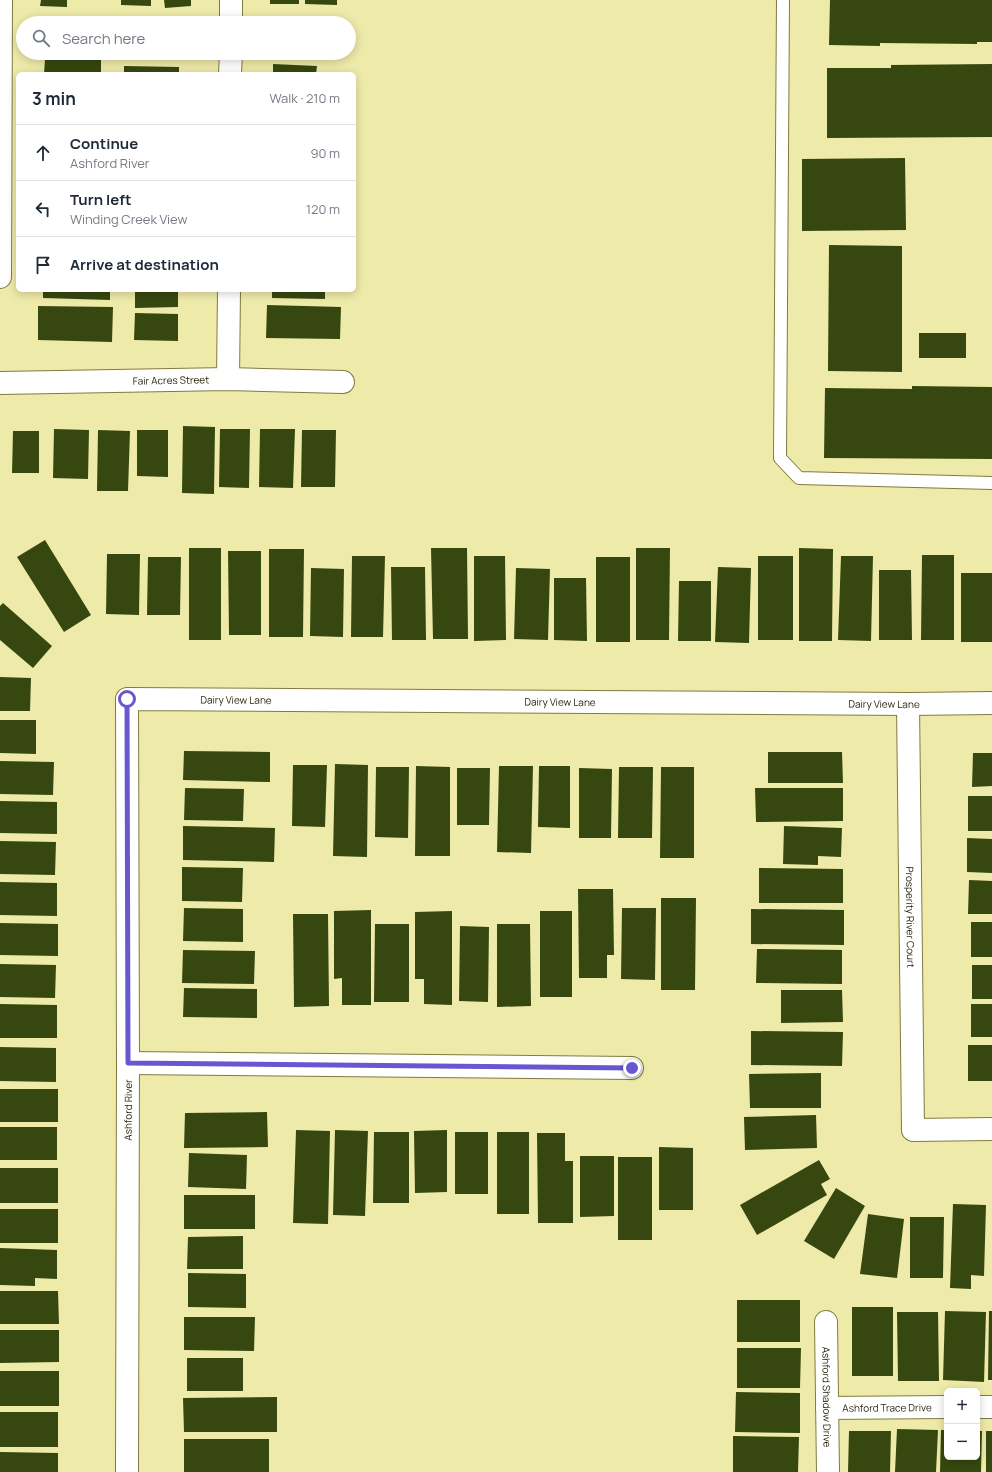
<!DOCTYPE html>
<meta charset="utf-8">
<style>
body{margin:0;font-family:Manrope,sans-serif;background:#f6f6f7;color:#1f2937}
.controls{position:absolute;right:12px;bottom:12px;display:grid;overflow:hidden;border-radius:6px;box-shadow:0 2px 10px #0003}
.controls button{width:36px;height:36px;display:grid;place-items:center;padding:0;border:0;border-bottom:1px solid #e0e1e3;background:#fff;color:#1f2937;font:20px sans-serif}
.stop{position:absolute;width:12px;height:12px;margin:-9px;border:3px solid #6957d1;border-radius:50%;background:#fff}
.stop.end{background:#6957d1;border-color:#fff;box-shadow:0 1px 4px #0008}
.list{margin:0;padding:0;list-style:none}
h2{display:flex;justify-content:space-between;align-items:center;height:52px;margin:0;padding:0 16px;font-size:17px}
h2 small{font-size:13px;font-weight:400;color:#747a83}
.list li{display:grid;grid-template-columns:26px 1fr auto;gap:12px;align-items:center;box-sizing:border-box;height:56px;padding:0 16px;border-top:1px solid #e0e1e3}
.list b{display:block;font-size:15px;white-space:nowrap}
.list p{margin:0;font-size:13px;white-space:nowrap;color:#747a83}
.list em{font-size:13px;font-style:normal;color:#747a83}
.icon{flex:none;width:22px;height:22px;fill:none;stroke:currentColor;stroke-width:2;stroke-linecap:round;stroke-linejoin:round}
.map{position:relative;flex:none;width:992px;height:1472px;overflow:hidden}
.search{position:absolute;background:#fff;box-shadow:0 2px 10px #0003;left:16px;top:16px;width:340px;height:44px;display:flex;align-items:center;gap:10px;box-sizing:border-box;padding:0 14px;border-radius:22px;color:#747a83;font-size:15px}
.panel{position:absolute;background:#fff;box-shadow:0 2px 10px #0003;left:16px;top:72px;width:340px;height:220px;border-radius:6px}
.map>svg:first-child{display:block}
.building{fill:#36480f}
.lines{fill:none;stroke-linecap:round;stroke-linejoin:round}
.lane-casing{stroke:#807c3f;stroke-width:14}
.street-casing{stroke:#807c3f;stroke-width:24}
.lane{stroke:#fff;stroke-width:12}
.street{stroke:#fff;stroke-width:22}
.route{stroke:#6957d1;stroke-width:5}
.labels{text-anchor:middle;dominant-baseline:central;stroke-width:4;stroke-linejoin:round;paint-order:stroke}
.street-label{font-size:10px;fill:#211f05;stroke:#fbf7b6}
</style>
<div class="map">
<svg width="992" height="1472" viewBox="0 0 992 1472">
<rect width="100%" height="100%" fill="#eeeaa9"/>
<!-- building -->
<path class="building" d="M41 0H67V7L40 6Z
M121 0H151V6L121 5Z
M164 0H191V6L165 8Z
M270 0H299V4H270Z
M305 0H337V5L305 4Z
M830 0H992V42H977V44L880 43V46L829 45Z
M268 17 340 18V23H268Z
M44 18 103 19 102 23H44Z
M131 53H180V57L131 56Z
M45 59 101 60V74H44Z
M273 64 317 66 316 74H273Z
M992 64V137L827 138V68H891V65Z
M124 66 179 67V74H124Z
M905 158 906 230 802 231V159Z
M829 245 902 246V372L828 371Z
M43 290H110V300L43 298Z
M135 290H178V307L135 308Z
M272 290H325V299L272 298Z
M267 305 341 307 340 339 266 338Z
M38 306 113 307 112 342 38 340Z
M135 313 178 314V341L134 340Z
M919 333H966V358H919Z
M912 386 992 387V459L824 458 825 388 912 389Z
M183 426 215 427 214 494 182 493Z
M54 429 89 430 88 479 53 478Z
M220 429H250L249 488 219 487Z
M260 429H295L293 488 259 487Z
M98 430 130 431 128 491H97Z
M137 430H168V477L137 476Z
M302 430H336L335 487H301Z
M13 431H39V473H12Z
M45 540 91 615 64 632 17 557Z
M189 548H221V640H189Z
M431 548H467L468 639H433Z
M636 548H670L669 640H636Z
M799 548 833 549 832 641H799Z
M269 549H304L303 637H269Z
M228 551H261V635H229Z
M107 554H140L139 615 106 614Z
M922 555H954V640H921Z
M352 556H385L383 637H351Z
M474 556H505L506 640 474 641Z
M758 556H793V640H758Z
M841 556H873L871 641 838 640Z
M148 557H181L180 615H147Z
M596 557H630V642H596Z
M391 567H425L426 640H392Z
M718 567 751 568 749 643 715 642Z
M311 568 344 569 343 637 310 636Z
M516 568 550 569 548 640 514 639Z
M879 570H911L912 640H879Z
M961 573H992V642H961Z
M554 578H586L587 641 554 640Z
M679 581H711V641H678Z
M3 603 52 646 33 668 0 640V606Z
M0 677 31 678 30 711H0Z
M0 720H36V754L0 753Z
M184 751 270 752V782L183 780Z
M768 752H842L843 783H768Z
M973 753H992V786L972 787Z
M0 761 54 762 53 795 0 794Z
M335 764 368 765 367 857 333 856Z
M293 765H327L325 827 292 826Z
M416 766 450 767V856H415Z
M499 766H533L531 853 497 852Z
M539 766H570V828L538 827Z
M376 767H409L408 838 375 837Z
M619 767H653L652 838H618Z
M661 767H694V858H660Z
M457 768H490L489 825H457Z
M579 768 612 769 611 838H579Z
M185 788 244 789 243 821 184 820Z
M755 788H843V821L756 822Z
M968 796H992V831H968Z
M0 801 57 802V834L0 833Z
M183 826 275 828 274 862 183 860Z
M784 826 842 828 841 857 818 856V865L783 864Z
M967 838 992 839V873L967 872Z
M0 841 56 842 55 875 0 874Z
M182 867 243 868 242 902 182 901Z
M759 868 843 869V903H759Z
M969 880 992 881V914H968Z
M0 882 57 883V916L0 915Z
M578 889H613L614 955H607V978H579Z
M661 898H696L695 990H661Z
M184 908 243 909V942L183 941Z
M622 908H656L655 980 621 979Z
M751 909 844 910V945L751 944Z
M371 910V1005H342V978L334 979V911Z
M452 911V1005L424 1004V979H415V912Z
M540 911H572V997H540Z
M293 914H328L329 1006 294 1007Z
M971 922H992V957H971Z
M0 923 58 924V956L0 955Z
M375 924H409V1002H374Z
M497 924H530L531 1006 497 1007Z
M460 926 489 927 488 1002 459 1001Z
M757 949 842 950V984L756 983Z
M183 950 255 951 254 984 182 983Z
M0 964 56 965 55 998 0 997Z
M972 965H992V999H972Z
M184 988 257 989V1018L183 1017Z
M781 990H842L843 1022 781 1023Z
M0 1004 57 1005V1038H0Z
M971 1004H992V1037H971Z
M751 1031 843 1032 842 1066 751 1065Z
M968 1045H992V1081H968Z
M0 1047 56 1048V1082L0 1081Z
M821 1073V1108H750L749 1074Z
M0 1089H58V1122H0Z
M267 1112 268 1147 184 1148 185 1113Z
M816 1115 817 1148 745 1150 744 1117Z
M0 1127H57V1160H0Z
M296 1130 330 1131 328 1224 293 1223Z
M335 1130 368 1131 365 1216 333 1215Z
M447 1130V1192L415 1193 414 1131Z
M374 1132H409V1203H373Z
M455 1132H488V1194H455Z
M497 1132H529V1214H497Z
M537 1133H565V1161H573V1223H538Z
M659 1147 693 1148V1210H659Z
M189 1153 247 1155 246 1189 188 1187Z
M580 1156H614V1216L580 1217Z
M618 1157H652V1240H618Z
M819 1160 830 1179 821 1184 827 1195 757 1235 740 1205Z
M0 1168H58V1203H0Z
M836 1188 865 1206 834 1259 804 1241Z
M184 1195H255V1229H184Z
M953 1204 986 1205 984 1276 971 1275V1289L950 1288Z
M0 1209H58V1243H0Z
M868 1214 904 1219 897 1278 860 1274Z
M910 1217H944L943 1278H910Z
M243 1236V1269H187L188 1237Z
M0 1248 57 1250V1279L35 1278V1286L0 1285Z
M188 1273 246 1274V1308L188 1307Z
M0 1291H58L59 1324H0Z
M737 1300H800V1342H737Z
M852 1307H893V1376H852Z
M945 1311 986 1312 984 1382 943 1380Z
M989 1311H992V1380H988Z
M897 1312H938L939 1381H898Z
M184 1317H255L254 1351 184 1350Z
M0 1330H59V1362L0 1363Z
M737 1348H801L800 1388H737Z
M187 1358H243V1391H187Z
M0 1371H59V1406H0Z
M736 1392 800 1393V1433L735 1432Z
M277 1397V1432H184L183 1398Z
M0 1412H58V1447H0Z
M897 1429 938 1430 936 1472H895Z
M941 1430H947V1457H977V1431H982L981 1472H940Z
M849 1431H891L890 1472H848Z
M986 1431H992V1472H986Z
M733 1436 799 1437 798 1472H733Z
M184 1439H269V1472H184Z
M0 1452 58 1453V1472H0Z"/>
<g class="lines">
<defs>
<path id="lane" d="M783 0 780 458 799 478 992 483"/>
<g id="street">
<path d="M231 23V0"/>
<path d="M230 74 231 53"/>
<path d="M0 277 1 0"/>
<path d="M228 379 229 290"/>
<path id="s1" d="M0 383 228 379 343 382"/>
<path id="s2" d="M908 704 913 1130 992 1129"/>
<path d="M128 1063 632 1068"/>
<path id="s3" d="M826 1322 828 1472"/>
<path d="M977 1407H992"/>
<path id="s4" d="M827 1408 947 1407"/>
<path id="s5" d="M127 1472 128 1063 127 699 908 704 992 703"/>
</g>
</defs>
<!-- lane casing -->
<use href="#lane" class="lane-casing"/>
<!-- street casing -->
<use href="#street" class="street-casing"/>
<!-- lane -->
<use href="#lane" class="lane"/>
<!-- street -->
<use href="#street" class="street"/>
</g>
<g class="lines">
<!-- route -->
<path class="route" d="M127 699 128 1063 632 1068"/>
</g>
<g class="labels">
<!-- street labels -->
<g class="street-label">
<text stroke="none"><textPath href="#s1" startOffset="171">Fair Acres Street</textPath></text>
<text stroke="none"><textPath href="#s5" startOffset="882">Dairy View Lane</textPath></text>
<text stroke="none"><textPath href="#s5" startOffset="1206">Dairy View Lane</textPath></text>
<text stroke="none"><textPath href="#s5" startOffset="1530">Dairy View Lane</textPath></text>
<text stroke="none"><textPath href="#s2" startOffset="213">Prosperity River Court</textPath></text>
<text stroke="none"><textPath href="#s5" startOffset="362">Ashford River</textPath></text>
<text stroke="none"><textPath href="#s3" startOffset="75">Ashford Shadow Drive</textPath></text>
<text stroke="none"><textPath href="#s4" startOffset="60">Ashford Trace Drive</textPath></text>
</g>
</g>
</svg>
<div class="controls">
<button>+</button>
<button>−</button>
</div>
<div class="stop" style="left:127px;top:699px"></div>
<div class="stop end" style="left:632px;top:1068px"></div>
<div class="search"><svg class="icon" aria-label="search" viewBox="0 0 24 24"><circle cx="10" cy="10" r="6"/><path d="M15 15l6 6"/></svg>Search here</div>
<section class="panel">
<h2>3 min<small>Walk · 210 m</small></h2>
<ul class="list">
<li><svg class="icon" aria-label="ahead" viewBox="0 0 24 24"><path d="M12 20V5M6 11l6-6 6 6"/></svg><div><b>Continue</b><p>Ashford River</p></div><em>90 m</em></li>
<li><svg class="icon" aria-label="left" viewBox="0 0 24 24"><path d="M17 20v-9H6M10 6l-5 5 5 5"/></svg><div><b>Turn left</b><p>Winding Creek View</p></div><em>120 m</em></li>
<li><svg class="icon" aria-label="arrive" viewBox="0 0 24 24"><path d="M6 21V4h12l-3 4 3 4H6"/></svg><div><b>Arrive at destination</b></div></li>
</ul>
</section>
</div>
